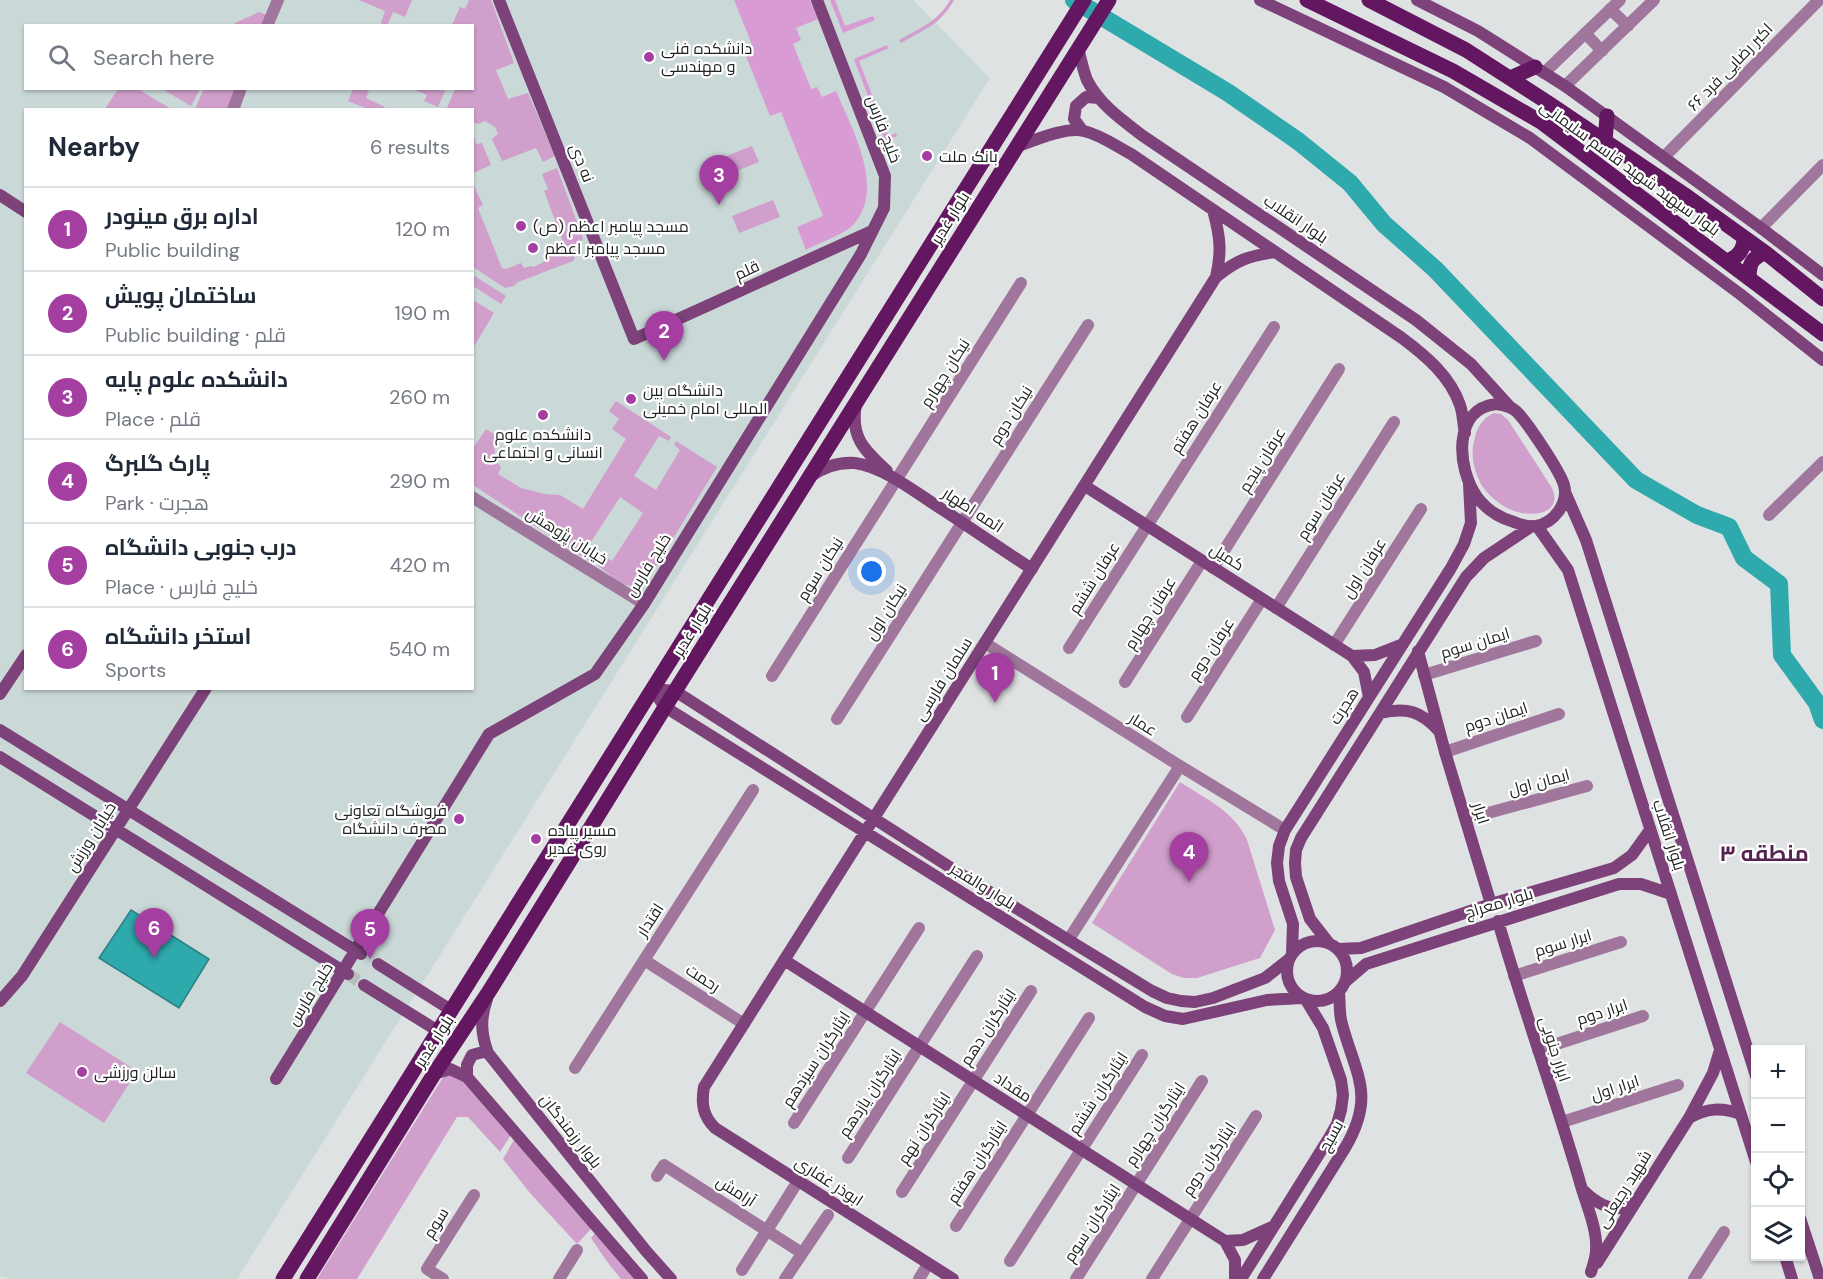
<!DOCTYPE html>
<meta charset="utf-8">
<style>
body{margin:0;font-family:"DM Sans",Cairo,sans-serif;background:#f2f2f3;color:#1f2937}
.controls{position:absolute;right:18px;bottom:18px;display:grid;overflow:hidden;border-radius:0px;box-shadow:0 2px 4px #0004}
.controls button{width:54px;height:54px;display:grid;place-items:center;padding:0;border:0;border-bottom:2px solid #e0e1e3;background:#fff;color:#1f2937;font:30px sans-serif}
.you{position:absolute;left:872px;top:572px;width:21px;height:21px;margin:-15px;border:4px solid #fff;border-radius:50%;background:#1a73e8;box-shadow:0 0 0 9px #1a73e833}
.badge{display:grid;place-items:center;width:39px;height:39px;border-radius:50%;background:#a53ea1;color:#fff;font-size:20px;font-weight:700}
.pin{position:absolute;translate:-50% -50px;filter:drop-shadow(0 2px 3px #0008)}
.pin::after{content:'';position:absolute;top:32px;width:21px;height:18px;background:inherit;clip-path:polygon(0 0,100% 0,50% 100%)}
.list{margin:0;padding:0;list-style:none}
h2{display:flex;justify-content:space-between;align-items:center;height:78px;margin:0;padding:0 24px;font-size:26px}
h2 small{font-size:20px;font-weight:400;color:#747a83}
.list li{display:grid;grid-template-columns:39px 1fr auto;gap:18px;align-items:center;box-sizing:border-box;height:84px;padding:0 24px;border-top:2px solid #e0e1e3}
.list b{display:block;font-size:22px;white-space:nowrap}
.list p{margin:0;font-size:20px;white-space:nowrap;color:#747a83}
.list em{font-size:20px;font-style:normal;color:#747a83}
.icon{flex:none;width:33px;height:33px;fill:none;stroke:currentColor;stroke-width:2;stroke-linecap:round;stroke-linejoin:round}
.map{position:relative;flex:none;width:1823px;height:1279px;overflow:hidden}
.search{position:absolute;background:#fff;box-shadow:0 2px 4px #0004;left:24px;top:24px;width:450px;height:66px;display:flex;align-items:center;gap:15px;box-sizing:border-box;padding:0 21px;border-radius:0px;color:#747a83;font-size:22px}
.panel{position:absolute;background:#fff;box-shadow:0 2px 4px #0004;left:24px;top:108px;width:450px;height:582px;border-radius:0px}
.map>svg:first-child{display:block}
.built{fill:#cbd8d8;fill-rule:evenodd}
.green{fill:#d09fcb}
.forest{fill:#d99bd3}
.water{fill:#2ea9ac;stroke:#2a8183;stroke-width:1.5}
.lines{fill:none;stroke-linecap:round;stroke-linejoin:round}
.river{stroke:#2ea9ac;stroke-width:18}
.secondary-tunnel{stroke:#b9bcbc;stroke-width:12;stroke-dasharray:12 6;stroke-linecap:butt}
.street{stroke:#a0769c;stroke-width:12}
.secondary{stroke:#7d4279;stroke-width:12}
.primary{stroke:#621760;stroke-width:15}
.poi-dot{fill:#a53ea1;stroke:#fff;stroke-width:2}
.labels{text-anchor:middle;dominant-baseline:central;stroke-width:4.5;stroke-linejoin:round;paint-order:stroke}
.poi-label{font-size:16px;fill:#222424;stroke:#fff;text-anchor:start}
.street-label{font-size:16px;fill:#222424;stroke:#fff}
.district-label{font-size:22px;font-weight:bold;fill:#552352;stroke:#fff}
</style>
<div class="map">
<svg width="1823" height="1279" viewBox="0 0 1823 1279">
<rect width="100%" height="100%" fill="#dfe2e2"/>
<!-- built -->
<path class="built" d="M0 0H913L990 78 237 1279H13L0 1276ZM26 26H472V88H26ZM26 110H472V688H26Z"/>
<!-- green -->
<path class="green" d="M359 0H412L405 17 393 12 387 26 381 23 385 11Z
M469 0H491L514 63 496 70 508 99 528 93 555 156 543 162 536 148 502 161 492 139 498 134 495 127 485 121 478 124 473 122 472 110H446L455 89 472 88V26L452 25 460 7 465 9Z
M950 0H954C940 25 925 29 901 43L899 40C920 28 938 22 950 0Z
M259 12 267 15 263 25 234 26 235 23Z
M118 89H138L171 109H105Z
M162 89H200L191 106Z
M204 89H237L227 109 197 110 195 109Z
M353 89H363L369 91 366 98 385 107 383 109H368L348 101Z
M412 89H439L445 91 438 107 424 101 427 95Z
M473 132 476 144 482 143 491 165 473 173Z
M752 146 759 162 717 179 711 162Z
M557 168 583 238 573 261 518 282 514 286 505 288 473 267V184L483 205 478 208 502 268 506 269 521 263 524 268 531 266 533 267 542 263 549 257 548 252 564 244 544 191 548 189 542 174Z
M773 200 780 217 739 233 732 216Z
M473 275 506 296 501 304 473 286Z
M473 300 494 313 473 348 472 300Z
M616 401 671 437 669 441 659 436 634 476 656 490 680 450 674 445 676 441 717 467 650 576C630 598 617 579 598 566L604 556 612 561 643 513 620 497 589 545 597 552 590 562 473 485V448L486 429 494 434 495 458 501 468 498 474 521 488 545 494 560 495 583 509 626 439 612 429 619 419 609 411Z
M1494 413 1501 414 1508 420 1552 488C1562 511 1539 516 1522 513 1508 511 1491 499 1483 487 1480 484 1479 479 1477 475 1473 465 1471 453 1474 442 1476 429 1482 418 1494 413Z
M1180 782C1206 799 1234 811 1247 840L1275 930 1260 958 1197 978H1184L1172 974 1092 923Z
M60 1022 137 1071 104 1123 26 1073Z
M449 1072 459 1074 511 1135 500 1152 468 1117H457L357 1279H317L442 1079Z
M514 1140 591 1229 577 1244 530 1193 503 1159Z
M595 1233 634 1279H621L608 1263 591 1238Z"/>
<!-- forest -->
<path class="forest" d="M734 0H810L818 19 796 28 801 40 793 44 811 89 817 87 822 97 836 91C852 129 887 190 852 226 844 234 817 244 806 250L797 227 823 216 781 112 770 116 744 51 753 47Z
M830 0H835L845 26 873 16 875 20 843 33Z
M887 45 889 48 859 61 888 136 896 133 897 136 885 141 854 59Z"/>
<!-- water -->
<path class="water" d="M131 910 209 959 179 1008 99 958Z"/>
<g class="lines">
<!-- river -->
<path class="river" d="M1074 0 1227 92 1298 141 1350 183 1384 224 1435 269 1636 480 1697 515 1729 527 1744 558 1779 584 1782 655 1817 703 1823 720"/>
<!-- secondary-tunnel -->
<path class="secondary-tunnel" d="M348 974 364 985"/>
<!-- street -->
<path class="street" d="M1610 9 1628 26
M267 26 278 0
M1585 33 1602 51
M1544 73 1620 0
M1565 86 1654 0
M233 110 241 88
M1664 157 1819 0
M1761 228 1823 165
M472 497 644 604
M1769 515 1823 462
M1213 568 1339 369
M1276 608 1394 422
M985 643 1180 766 1285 830
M1334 645 1421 509
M1069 648 1274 327
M1424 675 1536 641
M772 676 1021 283
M1125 682 1202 561
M1187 717 1262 599
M837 719 1088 325
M1445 752 1559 714
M1466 819 1587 786
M1069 939 1180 766
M644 960 744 1024
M1514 976 1621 942
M1538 1050 1643 1016
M575 1068 753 790
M1562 1122 1678 1085
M794 1123 919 928
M848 1158 977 956
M657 1176 664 1165 802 1253
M902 1192 1031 991
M956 1226 1089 1018
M1010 1261 1142 1055
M742 1270 798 1181
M443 1279 427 1269 474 1195
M559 1279 577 1250
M785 1279 828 1215
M919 1279 928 1264
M1076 1279 1202 1081
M1152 1279 1256 1116
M1694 1279 1724 1232"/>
<!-- secondary -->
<path class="secondary" d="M499 0 634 339 872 231
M1260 0 1444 87 1530 138 1740 294 1823 360
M1417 0 1478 31 1565 86 1761 228 1823 275
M1078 48C1081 59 1083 70 1087 80 1099 104 1122 120 1143 136L1416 320 1471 364 1511 408
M1082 130 1074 119 1076 106 1086 97 1099 98
M1016 147C1032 141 1067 126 1084 131 1101 135 1116 146 1131 154L1402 338C1426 356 1450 376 1460 405 1463 413 1463 424 1465 433
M0 195 26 212
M1216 277C1237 260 1248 256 1275 252
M856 404C850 437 864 450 887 471
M1496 404C1503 405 1511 406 1517 412 1527 422 1560 471 1564 485 1569 503 1554 523 1536 526 1529 527 1521 525 1514 522 1500 518 1486 509 1477 497 1457 469 1452 409 1496 404Z
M811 476C825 466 838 462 855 463 884 467 915 492 940 508 971 528 1001 549 1032 569
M1085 486 1352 656 1364 672 1369 697
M1565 492 1586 540 1756 1076
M1537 526 1568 570 1756 1162
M1418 651 1445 752 1491 904
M1352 656 1375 655 1403 644
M652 689 665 707 1145 1007 1165 1016 1183 1019 1267 1000 1302 998
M652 689 675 691 970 880 1152 991 1167 998 1181 1001 1195 1002 1213 998 1265 978 1288 960
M0 694 26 655
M1380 713C1407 707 1421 711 1439 731
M0 730 361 954
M0 757 348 974
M1498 921C1523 1008 1554 1093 1579 1179 1584 1199 1598 1229 1596 1250 1596 1258 1593 1265 1591 1272
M1287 971a30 30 0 1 1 60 0a30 30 0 1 1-60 0Z
M1328 942 1310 919 1296 877 1295 863 1296 850 1301 838 1466 577 1484 558 1532 526
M1338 949 1361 948 1491 904 1614 868 1632 855 1650 830
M1292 953 1293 924 1279 881 1277 863 1279 846 1285 830 1451 568 1464 544 1471 523 1469 484
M784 960 1225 1241 1235 1260V1279
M378 964 451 1010
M1345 982 1366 964 1619 884H1641L1671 894
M364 985 438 1031
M487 999C480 1019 481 1034 488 1053L646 1251 671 1279
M0 1001 22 976 206 688
M434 1074 450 1069 467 1077 642 1279
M467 1077V1065L472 1055 483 1052 488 1053
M276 1079 489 734 595 674 644 604 861 254 884 208 885 176 817 0
M1689 1118C1707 1108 1722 1107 1740 1114
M1584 1191C1594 1201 1611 1213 1626 1206 1629 1204 1631 1201 1634 1199
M1800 1218 1820 1279
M1225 1241 1243 1240 1272 1227
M1785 1256 1792 1279
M1597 1263 1689 1118 1713 1073 1720 1050
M953 1279 715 1128C703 1116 701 1104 704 1087L1216 277C1222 251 1220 236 1213 210
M1241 1279 1329 1138 1337 1124 1341 1110 1343 1095 1341 1080 1323 1028 1306 1000
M1263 1279 1345 1148C1376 1095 1356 1076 1342 1024 1339 1014 1340 1003 1339 992"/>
<!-- primary -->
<path class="primary" d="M1307 0 1453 71 1541 122 1823 334
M1369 0 1466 50 1550 104 1688 197 1766 253 1823 299
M1510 78 1535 67
M1605 142 1607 116
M1726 261C1738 258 1744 250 1744 238
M1750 279C1747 265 1753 256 1766 253
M283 1279 1084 0
M307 1279 434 1074 490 990 675 691 1109 0"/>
</g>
<!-- markers -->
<g class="poi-dot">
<circle cx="649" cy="57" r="6"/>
<circle cx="927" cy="156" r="6"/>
<circle cx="521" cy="226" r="6"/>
<circle cx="533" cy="248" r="6"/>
<circle cx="631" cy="399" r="6"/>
<circle cx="543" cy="415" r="6"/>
<circle cx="459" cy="819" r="6"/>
<circle cx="536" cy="839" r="6"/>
<circle cx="82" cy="1072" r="6"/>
</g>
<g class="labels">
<!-- poi labels -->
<g class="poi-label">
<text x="661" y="48">دانشکده فنی<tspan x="661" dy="18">و مهندسی</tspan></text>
<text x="939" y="156">بانک ملت</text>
<text x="533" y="226">مسجد پیامبر اعظم (ص)</text>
<text x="545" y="248">مسجد پیامبر اعظم</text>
<text x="643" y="390">دانشگاه بین<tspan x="643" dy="18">المللی امام خمینی</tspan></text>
<text x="543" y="434" text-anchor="middle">دانشکده علوم<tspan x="543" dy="18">انسانی و اجتماعی</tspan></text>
<text x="447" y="810" text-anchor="end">فروشگاه تعاونی<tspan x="447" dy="18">مصرف دانشگاه</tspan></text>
<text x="548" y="830">مسیر پیاده<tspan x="548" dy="18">روی غدیر</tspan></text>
<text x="94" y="1072">سالن ورزشی</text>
</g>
<!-- street labels -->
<g class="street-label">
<text transform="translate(1730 67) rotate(-46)">۶۶ اکبر رضایی فرد</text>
<text transform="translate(884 129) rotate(69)">خلیج فارس</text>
<text transform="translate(582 163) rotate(68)">نه دی</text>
<text transform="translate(1630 168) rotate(36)">بلوار سپهبد شهید قاسم سلیمانی</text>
<text transform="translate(950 218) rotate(-58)">بلوار غدیر</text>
<text transform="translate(1296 219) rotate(34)">بلوار انقلاب</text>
<text transform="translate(747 270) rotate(-24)">قلم</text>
<text transform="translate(945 373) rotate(-58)">نیکان چهارم</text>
<text transform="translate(1011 415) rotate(-58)">نیکان دوم</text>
<text transform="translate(1196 417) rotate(-58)">عرفان هفتم</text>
<text transform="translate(1262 460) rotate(-58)">عرفان پنجم</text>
<text transform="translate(1321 506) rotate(-58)">عرفان سوم</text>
<text transform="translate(973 510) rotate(33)">ائمه اطهار</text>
<text transform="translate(567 536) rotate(32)">خیابان پژوهش</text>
<text transform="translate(1227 557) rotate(32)">کمیل</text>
<text transform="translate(648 565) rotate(-58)">خلیج فارس</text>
<text transform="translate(1364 568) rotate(-58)">عرفان اول</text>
<text transform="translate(820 569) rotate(-58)">نیکان سوم</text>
<text transform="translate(1094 578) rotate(-58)">عرفان ششم</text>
<text transform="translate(886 612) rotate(-58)">نیکان اول</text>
<text transform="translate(1150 613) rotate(-58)">عرفان چهارم</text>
<text transform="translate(692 630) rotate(-58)">بلوار غدیر</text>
<text transform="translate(1475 643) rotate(-17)">ایمان سوم</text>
<text transform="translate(1211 649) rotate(-57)">عرفان دوم</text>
<text transform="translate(943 679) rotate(-58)">سلمان فارسی</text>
<text transform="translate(1344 706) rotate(-58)">هجرت</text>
<text transform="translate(1496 717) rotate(-18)">ایمان دوم</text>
<text transform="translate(1143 724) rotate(32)">عمار</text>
<text transform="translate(1539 782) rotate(-15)">ایمان اول</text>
<text transform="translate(1481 813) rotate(73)">ابرار</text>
<text transform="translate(1669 835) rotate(72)">بلوار انقلاب</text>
<text transform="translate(91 837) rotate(-58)">خیابان ورزش</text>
<text transform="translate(983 886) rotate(32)">بلوار والفجر</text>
<text transform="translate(1499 903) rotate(-17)">بلوار معراج</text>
<text transform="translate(650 920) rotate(-57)">اقتدار</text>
<text transform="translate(1563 943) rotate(-17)">ابرار سوم</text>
<text transform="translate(703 978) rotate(33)">رحمت</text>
<text transform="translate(310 994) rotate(-58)">خلیج فارس</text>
<text transform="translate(1602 1012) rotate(-18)">ابرار دوم</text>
<text transform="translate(988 1027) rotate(-57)">ایثارگران دهم</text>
<text transform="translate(434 1041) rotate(-57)">بلوار غدیر</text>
<text transform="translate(1555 1049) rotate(72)">ابرار جنوبی</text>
<text transform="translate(816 1059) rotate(-57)">ایثارگران سیزدهم</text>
<text transform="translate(1013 1087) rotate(33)">مقداد</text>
<text transform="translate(1615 1088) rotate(-18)">ابرار اول</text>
<text transform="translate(870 1093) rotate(-57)">ایثارگران یازدهم</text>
<text transform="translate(1098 1093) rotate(-57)">ایثارگران ششم</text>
<text transform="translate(1155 1124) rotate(-57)">ایثارگران چهارم</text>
<text transform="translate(924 1128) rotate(-57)">ایثارگران نهم</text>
<text transform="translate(571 1131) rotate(52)">بلوار رزمندگان</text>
<text transform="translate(1331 1136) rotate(-61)">بسیج</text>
<text transform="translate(1209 1159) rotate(-57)">ایثارگران دوم</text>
<text transform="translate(977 1162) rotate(-57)">ایثارگران هفتم</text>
<text transform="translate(829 1181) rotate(33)">ابوذر غفاری</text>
<text transform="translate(1624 1189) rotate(-58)">شهید رجبعلی</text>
<text transform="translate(736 1191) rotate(33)">آرامش</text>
<text transform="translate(436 1223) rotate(-58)">سوم</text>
<text transform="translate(1092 1223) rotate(-57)">ایثارگران سوم</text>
</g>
<!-- district labels -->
<g class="district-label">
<text x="1764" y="853">منطقه ۳</text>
</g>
</g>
</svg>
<div class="controls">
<button>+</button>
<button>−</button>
<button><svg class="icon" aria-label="locate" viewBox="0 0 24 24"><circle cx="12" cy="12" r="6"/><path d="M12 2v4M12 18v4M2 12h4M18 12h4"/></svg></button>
<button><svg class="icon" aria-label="layers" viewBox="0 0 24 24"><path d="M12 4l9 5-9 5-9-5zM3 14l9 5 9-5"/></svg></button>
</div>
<div class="you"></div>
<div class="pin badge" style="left:995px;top:703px">1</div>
<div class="pin badge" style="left:664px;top:361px">2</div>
<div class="pin badge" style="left:719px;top:205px">3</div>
<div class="pin badge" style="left:1189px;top:882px">4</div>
<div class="pin badge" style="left:370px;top:959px">5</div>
<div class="pin badge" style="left:154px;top:958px">6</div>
<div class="search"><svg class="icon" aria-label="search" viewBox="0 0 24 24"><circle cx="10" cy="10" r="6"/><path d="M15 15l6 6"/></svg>Search here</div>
<section class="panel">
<h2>Nearby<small>6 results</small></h2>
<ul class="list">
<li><span class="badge">1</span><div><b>اداره برق مینودر</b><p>Public building</p></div><em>120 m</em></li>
<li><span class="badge">2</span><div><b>ساختمان پویش</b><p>Public building · قلم</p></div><em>190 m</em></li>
<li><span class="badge">3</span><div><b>دانشکده علوم پایه</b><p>Place · قلم</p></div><em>260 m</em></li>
<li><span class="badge">4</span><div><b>پارک گلبرگ</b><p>Park · هجرت</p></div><em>290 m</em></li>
<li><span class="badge">5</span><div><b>درب جنوبی دانشگاه</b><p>Place · خلیج فارس</p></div><em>420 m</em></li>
<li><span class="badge">6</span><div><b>استخر دانشگاه</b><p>Sports</p></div><em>540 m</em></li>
</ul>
</section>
</div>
